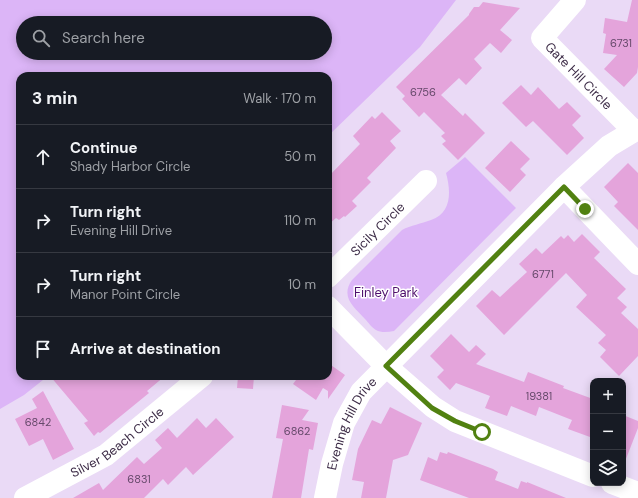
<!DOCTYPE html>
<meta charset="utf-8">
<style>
body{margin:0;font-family:"DM Sans",sans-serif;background:#242831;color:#f1f3f6}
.controls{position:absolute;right:12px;bottom:12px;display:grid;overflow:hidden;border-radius:8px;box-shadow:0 2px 10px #0003}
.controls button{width:36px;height:36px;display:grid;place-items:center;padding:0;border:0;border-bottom:1px solid #363941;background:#171b24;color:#f1f3f6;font:20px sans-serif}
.stop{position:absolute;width:12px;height:12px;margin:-9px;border:3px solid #518111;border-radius:50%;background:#fff}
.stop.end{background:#518111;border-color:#fff;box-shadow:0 1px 4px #0008}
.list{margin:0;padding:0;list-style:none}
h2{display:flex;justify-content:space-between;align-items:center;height:52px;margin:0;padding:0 16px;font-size:17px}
h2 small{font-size:13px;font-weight:400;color:#9ea1a6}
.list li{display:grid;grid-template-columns:26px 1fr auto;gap:12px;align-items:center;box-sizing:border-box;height:64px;padding:0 16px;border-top:1px solid #363941}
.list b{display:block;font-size:15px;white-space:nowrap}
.list p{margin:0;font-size:13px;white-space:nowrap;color:#9ea1a6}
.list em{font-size:13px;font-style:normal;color:#9ea1a6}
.icon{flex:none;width:22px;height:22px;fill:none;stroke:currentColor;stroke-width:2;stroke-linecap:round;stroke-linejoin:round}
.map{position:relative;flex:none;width:638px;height:498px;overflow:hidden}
.search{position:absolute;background:#171b24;box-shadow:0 2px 10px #0003;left:16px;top:16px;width:316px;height:44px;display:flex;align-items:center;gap:10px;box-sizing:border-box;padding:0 14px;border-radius:22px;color:#9ea1a6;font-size:15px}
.panel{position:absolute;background:#171b24;box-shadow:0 2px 10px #0003;left:16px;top:72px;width:316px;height:308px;border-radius:12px}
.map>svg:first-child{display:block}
.green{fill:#dcb5f7;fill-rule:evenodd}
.building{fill:#e4a4db}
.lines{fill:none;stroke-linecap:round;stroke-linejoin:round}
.minor{stroke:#fff;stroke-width:22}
.route{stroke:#518111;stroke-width:5}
.labels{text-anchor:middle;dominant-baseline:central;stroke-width:3;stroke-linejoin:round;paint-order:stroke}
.number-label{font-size:11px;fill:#66496b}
.street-label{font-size:13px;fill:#3c2b46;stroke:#fff}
.park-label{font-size:13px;fill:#4e0f6c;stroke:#fff}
</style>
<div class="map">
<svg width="638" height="498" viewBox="0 0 638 498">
<rect width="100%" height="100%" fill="#eadaf6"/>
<!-- green -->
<path class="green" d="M0 0H456L420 47 328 136V76H20V376H48L24 395 0 409ZM23 23H325V53H23Z
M465 157 516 208 394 331C388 332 381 333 376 330 372 328 368 322 365 319 354 307 340 297 352 280L402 230C411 225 421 224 431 220 452 213 451 191 446 173Z"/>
<!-- building -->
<path class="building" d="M632 0H638V67L637 73 624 87 604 69 617 55 603 53 606 34 603 33 605 18 627 22Z
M483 2 520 8 500 30 512 40 501 53 490 43 474 59 482 68 466 85 459 78 441 95 463 116 465 113 485 133 458 160 442 144 446 141 441 136 445 133 424 112 419 117 402 99 405 96 396 87 469 15V14L474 7H479Z
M521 85 531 95 538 87 559 109 567 102 581 116 572 125 584 138 567 155 533 121 526 127 502 103Z
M382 112 401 131 390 141 396 148 367 178 371 182 352 201 357 206 345 217 344 216 339 220 336 218 328 225V177L360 144 353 136 372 116 375 119Z
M511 141 530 159 520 169 526 175 510 192 485 168Z
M628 163 638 173V230L614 206 618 202 604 187Z
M582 234 600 252 594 258 626 289 617 298 627 307 621 313 638 329V356L619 376 600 357 606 350 598 343 606 335 576 307 587 295 566 273 504 335 476 306 492 290 500 297 527 272 519 264 536 248 542 254 561 236 564 239 568 235 574 242Z
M451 334 469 352 476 345 486 354 476 364 524 382 528 372 564 386 563 388 593 399V429L590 437 568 429 572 420 539 407 536 416 511 406 507 416 485 408 490 396 456 383 450 390 437 377 444 370 430 356Z
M328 363 345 375 328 399V391L323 388 316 400 293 384 299 376H328Z
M50 376H165L147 391 149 393 100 433 98 432 94 436 84 423 88 421Z
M238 376H254L253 389 237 388Z
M43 391 74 449 53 460 43 439 29 446 15 419 37 408 32 399Z
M282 405 309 410 302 420 318 423 313 450 309 449 301 498H272L283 439 276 438Z
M390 407 422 423 408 455 393 460 386 498H361L364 482 352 480 358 449 372 420 381 424Z
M623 415 638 421V428L624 464Z
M197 418 206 428 216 418 234 437 193 475 186 467 168 485 163 479 144 498H73L99 483 103 490 137 457 144 464 162 448 155 440 168 428 177 438Z
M440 452 447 454 448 452 493 469 498 472 495 480 518 489 521 481 527 483V482L566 498H469L420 480 428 457 437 461Z"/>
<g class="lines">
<!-- minor -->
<g class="minor">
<path id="s1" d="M575 0 542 38 634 131"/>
<path d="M564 187 638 264"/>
<path id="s2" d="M328 277 426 181"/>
<path d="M328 307 386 366 433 407 455 421 593 476"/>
<path d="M612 483 638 493"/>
<path id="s3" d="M25 498 106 455 202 376"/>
<path id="s4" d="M325 498 332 464 344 423 361 392 564 187 609 146 634 131 638 130"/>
</g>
</g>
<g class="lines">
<!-- route -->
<path class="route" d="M482 432 455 421 432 408 386 366 564 187 585 209"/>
</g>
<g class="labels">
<!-- number labels -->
<g class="number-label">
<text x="621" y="43">6731</text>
<text x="423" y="92">6756</text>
<text x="543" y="274">6771</text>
<text x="539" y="396">19381</text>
<text x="38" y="422">6842</text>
<text x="297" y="431">6862</text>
<text x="139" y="479">6831</text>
</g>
<!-- street labels -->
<g class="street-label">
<text stroke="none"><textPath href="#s1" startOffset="103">Gate Hill Circle</textPath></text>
<text stroke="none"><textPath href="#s2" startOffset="69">Sicily Circle</textPath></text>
<text stroke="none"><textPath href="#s4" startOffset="80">Evening Hill Drive</textPath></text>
<text stroke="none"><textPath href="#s3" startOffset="108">Silver Beach Circle</textPath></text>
</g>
<!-- park labels -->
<g class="park-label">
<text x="386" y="292">Finley Park</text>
</g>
</g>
</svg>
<div class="controls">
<button>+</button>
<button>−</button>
<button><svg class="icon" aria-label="layers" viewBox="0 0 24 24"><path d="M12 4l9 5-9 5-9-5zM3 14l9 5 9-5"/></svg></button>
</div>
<div class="stop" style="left:482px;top:432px"></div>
<div class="stop end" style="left:585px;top:209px"></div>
<div class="search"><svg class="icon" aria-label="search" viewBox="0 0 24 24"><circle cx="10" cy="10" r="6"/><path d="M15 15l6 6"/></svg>Search here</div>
<section class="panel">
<h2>3 min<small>Walk · 170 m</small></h2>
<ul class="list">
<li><svg class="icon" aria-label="ahead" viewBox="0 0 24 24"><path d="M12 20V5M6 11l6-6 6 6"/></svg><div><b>Continue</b><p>Shady Harbor Circle</p></div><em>50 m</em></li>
<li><svg class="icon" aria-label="right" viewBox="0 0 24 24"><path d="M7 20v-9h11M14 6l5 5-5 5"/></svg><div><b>Turn right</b><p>Evening Hill Drive</p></div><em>110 m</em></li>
<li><svg class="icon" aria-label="right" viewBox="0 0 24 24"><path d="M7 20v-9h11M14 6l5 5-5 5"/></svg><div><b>Turn right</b><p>Manor Point Circle</p></div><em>10 m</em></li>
<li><svg class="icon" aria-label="arrive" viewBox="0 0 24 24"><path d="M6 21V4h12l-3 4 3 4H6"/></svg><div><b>Arrive at destination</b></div></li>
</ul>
</section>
</div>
